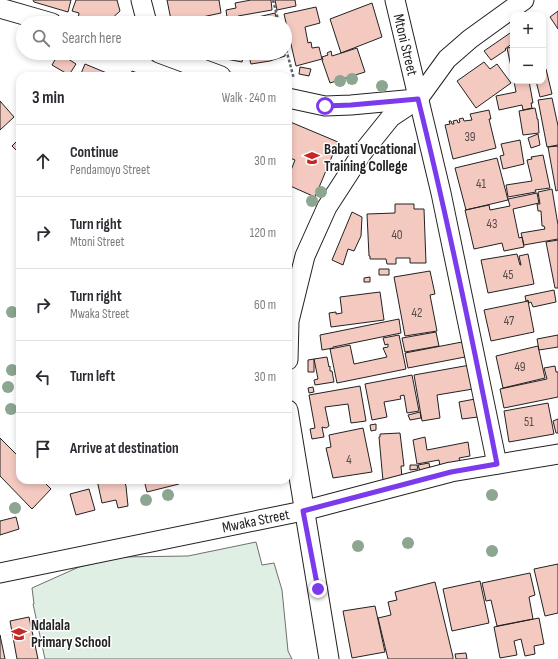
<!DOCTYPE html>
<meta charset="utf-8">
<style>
body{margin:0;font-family:"Sofia Sans Condensed",sans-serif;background:#f7f7f7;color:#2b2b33}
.controls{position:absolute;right:12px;top:12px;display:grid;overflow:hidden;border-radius:8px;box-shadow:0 2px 6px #0003}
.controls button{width:36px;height:36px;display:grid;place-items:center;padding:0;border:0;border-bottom:1px solid #e1e1e2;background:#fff;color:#2b2b33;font:20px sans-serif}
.stop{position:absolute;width:12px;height:12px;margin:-9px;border:3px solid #7c3aed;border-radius:50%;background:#fff}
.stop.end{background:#7c3aed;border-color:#fff;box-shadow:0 1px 4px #0008}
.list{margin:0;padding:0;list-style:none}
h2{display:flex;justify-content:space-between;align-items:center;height:52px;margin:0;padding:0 16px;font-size:17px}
h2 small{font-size:13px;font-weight:400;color:#7c7c81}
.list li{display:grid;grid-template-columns:26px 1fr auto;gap:12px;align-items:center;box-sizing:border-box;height:72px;padding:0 16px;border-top:1px solid #e1e1e2}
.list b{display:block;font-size:15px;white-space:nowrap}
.list p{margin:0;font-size:13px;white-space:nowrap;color:#7c7c81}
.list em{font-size:13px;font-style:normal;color:#7c7c81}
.icon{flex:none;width:22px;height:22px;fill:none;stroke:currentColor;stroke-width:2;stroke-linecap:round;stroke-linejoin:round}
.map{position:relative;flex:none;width:558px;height:659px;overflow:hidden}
.search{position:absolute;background:#fff;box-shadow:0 2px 6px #0003;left:16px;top:16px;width:276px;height:44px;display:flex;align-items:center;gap:10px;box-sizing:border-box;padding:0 14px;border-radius:22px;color:#7c7c81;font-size:15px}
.panel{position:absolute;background:#fff;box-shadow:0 2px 6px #0003;left:16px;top:72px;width:276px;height:412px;border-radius:12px}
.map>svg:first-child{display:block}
.green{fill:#e0efe3;stroke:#6f6f6f}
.building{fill:#f3c9c0;stroke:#222}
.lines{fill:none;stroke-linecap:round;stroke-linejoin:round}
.minor-casing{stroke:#222;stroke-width:21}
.path{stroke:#646464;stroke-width:2.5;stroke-dasharray:3 2;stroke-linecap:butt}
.minor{stroke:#fff;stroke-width:19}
.tree{fill:#8da692}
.route{stroke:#7c3aed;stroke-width:5}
.labels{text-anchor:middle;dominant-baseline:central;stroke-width:3;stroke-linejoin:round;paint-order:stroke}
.number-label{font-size:13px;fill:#564c4a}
.street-label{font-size:15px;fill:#222;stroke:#fff}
.poi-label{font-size:15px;font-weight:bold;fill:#222;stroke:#fff;text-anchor:start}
</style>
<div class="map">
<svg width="558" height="659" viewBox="0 0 558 659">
<rect width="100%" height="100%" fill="#fff"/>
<!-- green -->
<path class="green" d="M256 542 262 565 274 563 282 590 288 651 292 659H45L33 604H34L32 588 79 567 121 557 188 556Z"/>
<!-- building -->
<path class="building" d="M33 0H71L68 12 34 2Z
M76 0H117L120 11 108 22 106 21V23H91L78 19 79 13 72 11Z
M167 0H219L221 13 174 23 173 20H171Z
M251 0H271L272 10 238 16 239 23H196L227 17 226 10 236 8 235 3Z
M275 0H295L296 6 277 10Z
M372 3 382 37 341 53 330 19Z
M316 7 320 23 305 27 308 43 311 42 312 48 319 47 322 59 296 66 284 14Z
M558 11V29L550 17Z
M275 13 277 23H241V21Z
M513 31V43L505 49 506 50 491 60 484 51Z
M513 47V76L507 48Z
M357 48 365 72 330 83 322 60H323L322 57 328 55 327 53 331 51 332 56Z
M59 53 76 64 69 75 52 65Z
M194 53H244L242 62Z
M248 53H285V56L270 61 251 64Z
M484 62 490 69 497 64 511 83 476 108 457 81Z
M85 64 114 76 115 75 118 76H80Z
M300 67 311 69 309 76 299 74Z
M546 69 552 94 540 97 536 81H543V70Z
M132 71 145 76H128H130Z
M514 81H529L533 103H531L532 108 523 110 522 105 499 110 496 96 516 92Z
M552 98 558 126V145L547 147 538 100Z
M0 101 14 117 0 130Z
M535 108 537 117V119H538L539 133 523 135 519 111Z
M489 110 491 119H489L496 148 453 159 445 125 450 124 449 121H451L452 124H454L453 121 457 120 458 123 460 122 459 119 463 118 464 121 472 120 470 114Z
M288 121 338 142 315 197 288 185V178L295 160 288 157Z
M538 134 540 145 531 148 528 138Z
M20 138V154L12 146Z
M520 140 524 164 503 169 500 156 504 155 501 144Z
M558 146V190L556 191 548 147Z
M543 155 550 188 535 190 536 192 508 197 506 185 532 181 527 160 532 159 531 157Z
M497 158 508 200 466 210 455 168Z
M552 189 558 225V239L524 245 521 233 545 229 544 226H542L541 211H538L537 204H540L538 192Z
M537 193 539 203 513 209 519 238 522 237 524 247 504 251 502 243 474 249 465 210 489 205 490 210 510 206 508 199Z
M395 204H414V209H424L426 263H410V258H396V264H387L386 259H370V256H369L367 214 395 213Z
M352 212 362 217 361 236 354 251 348 249 343 265 332 260Z
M558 240V288H555L546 242Z
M517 254 520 265H521L519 256 528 254 534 284 488 293 481 260Z
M379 269H389V275H379Z
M430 271 435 294 430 295 437 331 405 336 394 277Z
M370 277V282H364V278Z
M554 290 556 302 533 307 531 302 529 303 528 300 526 301 525 296Z
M380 292 384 320 331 327 329 313 336 312V314L342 313 340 297Z
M528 301 534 332 491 341 484 310Z
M399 319 401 333 333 347V348L322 350 320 335Z
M436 332 439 346 405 352 402 338Z
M399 335 406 369 337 383 330 349 350 345 354 364 387 357 383 348 388 347V344L385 345 383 338Z
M558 335V347L539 350 537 339Z
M462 342 465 357 408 368 405 353Z
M538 346 545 378 503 388 496 356Z
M327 357 329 367 330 366V371H332L334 382 315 385 314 380 318 379 314 359Z
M314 359V372H308V360Z
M470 365 473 389 437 395 440 418 422 421 414 375Z
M555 366 556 372H558V397L504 408 500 389 547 379 544 368Z
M412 375 419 411 407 413 404 395 400 396 401 399 384 402 387 417 372 420 365 384Z
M360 386 366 421 351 423 348 404 325 407 329 426 326 428 322 427 324 437 312 439 310 429 315 428 309 395Z
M313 387 314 392 309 393 308 388Z
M475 399 478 417 462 419 459 402Z
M548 403 554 434 509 442 504 411Z
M420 412 421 418 410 420 408 415Z
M558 419V433H556L553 421Z
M376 424V430L371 431 370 425Z
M363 428 372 472 333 478 326 448 331 447 329 435Z
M400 433 404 466H401L402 478 383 481 379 437H380V434Z
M425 437 427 450 468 442 470 456 459 458 461 463 440 467 439 460 417 464 413 440Z
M0 438 20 458V480H42L51 489 32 509 0 476Z
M429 463 430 469 420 471 418 465Z
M410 465H417L418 469 410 470Z
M97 480H124L126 486 128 506 118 508 116 500 102 503Z
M144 480H178L179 484 147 492Z
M89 489 95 510 76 515 70 494Z
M16 517 19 529 0 535V521Z
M558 564V613L545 616 534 569Z
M530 573 535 595 529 597 533 619 497 626 491 600 486 601 482 583Z
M480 581 489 623 452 631 443 589Z
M435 582 453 657V659H388L378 618 391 615 388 602 397 600 395 592Z
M375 606 385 652 352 658 343 611Z
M29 617 38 659H17L10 621Z
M539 618 544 644 534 646 535 654 525 656 521 639 514 641 517 655 500 658 494 627Z
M0 635 5 659H0Z
M466 653 467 659H456L455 654Z"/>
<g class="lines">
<defs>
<g id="minor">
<path d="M141 0 147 23"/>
<path id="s1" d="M395 0 441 193 497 464"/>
<path d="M0 8 52 23"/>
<path d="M159 53 221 76"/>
<path d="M288 98 325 106 351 105 416 99"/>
<path d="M288 360 289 321 305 256 327 207 362 153 391 117 418 99 447 59 470 39 524 0"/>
<path d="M288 410C301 493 315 576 329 659"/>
<path id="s2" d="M0 573 303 511 451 472 558 454"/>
</g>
</defs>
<!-- minor casing -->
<use href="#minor" class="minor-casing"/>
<!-- path -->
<path class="path" d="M273 0 279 23
M285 45 294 79"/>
<!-- minor -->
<use href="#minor" class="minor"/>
</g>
<!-- trees -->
<g class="tree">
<circle cx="352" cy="79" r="6"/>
<circle cx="340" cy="81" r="6"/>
<circle cx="382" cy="86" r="6"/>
<circle cx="321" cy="192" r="6"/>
<circle cx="312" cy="201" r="6"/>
<circle cx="12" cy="312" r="6"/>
<circle cx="12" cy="370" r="6"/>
<circle cx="8" cy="387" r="6"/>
<circle cx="11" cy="409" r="6"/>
<circle cx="168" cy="495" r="6"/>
<circle cx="492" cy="495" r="6"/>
<circle cx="146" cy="500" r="6"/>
<circle cx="15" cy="508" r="6"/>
<circle cx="408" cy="543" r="6"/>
<circle cx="358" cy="546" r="6"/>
<circle cx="492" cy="551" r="6"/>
</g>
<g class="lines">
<!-- route -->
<path class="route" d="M318 589 303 511 451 472 497 464C473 342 448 220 418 99L351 105 325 106"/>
</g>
<!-- icons -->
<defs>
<symbol id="university-bare" viewBox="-9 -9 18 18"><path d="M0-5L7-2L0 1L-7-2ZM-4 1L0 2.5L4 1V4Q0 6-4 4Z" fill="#c62828" stroke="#fff" stroke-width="2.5" paint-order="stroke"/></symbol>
<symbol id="school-bare" viewBox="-9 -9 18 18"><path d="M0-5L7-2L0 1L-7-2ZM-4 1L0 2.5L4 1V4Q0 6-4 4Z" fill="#c62828" stroke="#fff" stroke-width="2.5" paint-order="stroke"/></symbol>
</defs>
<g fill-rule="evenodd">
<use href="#university-bare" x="301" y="147" width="22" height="22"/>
<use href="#school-bare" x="8" y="623" width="22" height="22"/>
</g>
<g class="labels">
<!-- number labels -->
<g class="number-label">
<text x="470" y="137">39</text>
<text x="481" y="184">41</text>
<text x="492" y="224">43</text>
<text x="397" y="235">40</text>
<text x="508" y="275">45</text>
<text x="417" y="313">42</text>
<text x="509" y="321">47</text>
<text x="520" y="367">49</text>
<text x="529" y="422">51</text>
<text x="349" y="460">4</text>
</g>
<!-- street labels -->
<g class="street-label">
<text stroke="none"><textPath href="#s1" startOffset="46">Mtoni Street</textPath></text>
<text stroke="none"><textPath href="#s2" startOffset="261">Mwaka Street</textPath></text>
</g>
<!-- poi labels -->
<g class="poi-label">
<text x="324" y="149">Babati Vocational<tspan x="324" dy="17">Training College</tspan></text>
<text x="31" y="625">Ndalala<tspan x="31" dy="17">Primary School</tspan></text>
</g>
</g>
</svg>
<div class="controls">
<button>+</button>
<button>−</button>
</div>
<div class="stop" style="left:325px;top:106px"></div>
<div class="stop end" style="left:318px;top:589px"></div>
<div class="search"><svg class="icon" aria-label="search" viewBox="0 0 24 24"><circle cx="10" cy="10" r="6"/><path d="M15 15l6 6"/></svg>Search here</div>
<section class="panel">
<h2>3 min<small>Walk · 240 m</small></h2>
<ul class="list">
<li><svg class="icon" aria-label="ahead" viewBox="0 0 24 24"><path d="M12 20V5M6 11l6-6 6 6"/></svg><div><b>Continue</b><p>Pendamoyo Street</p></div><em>30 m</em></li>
<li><svg class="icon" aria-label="right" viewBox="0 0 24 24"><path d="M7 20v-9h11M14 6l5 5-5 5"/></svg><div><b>Turn right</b><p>Mtoni Street</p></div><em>120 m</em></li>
<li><svg class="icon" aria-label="right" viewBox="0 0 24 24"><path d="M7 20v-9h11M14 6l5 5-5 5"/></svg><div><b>Turn right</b><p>Mwaka Street</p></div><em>60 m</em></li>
<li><svg class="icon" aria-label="left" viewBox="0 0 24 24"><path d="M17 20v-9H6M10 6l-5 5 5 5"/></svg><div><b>Turn left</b></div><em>30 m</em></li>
<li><svg class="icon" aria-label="arrive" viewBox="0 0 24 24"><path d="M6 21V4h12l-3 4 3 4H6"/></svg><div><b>Arrive at destination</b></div></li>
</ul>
</section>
</div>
